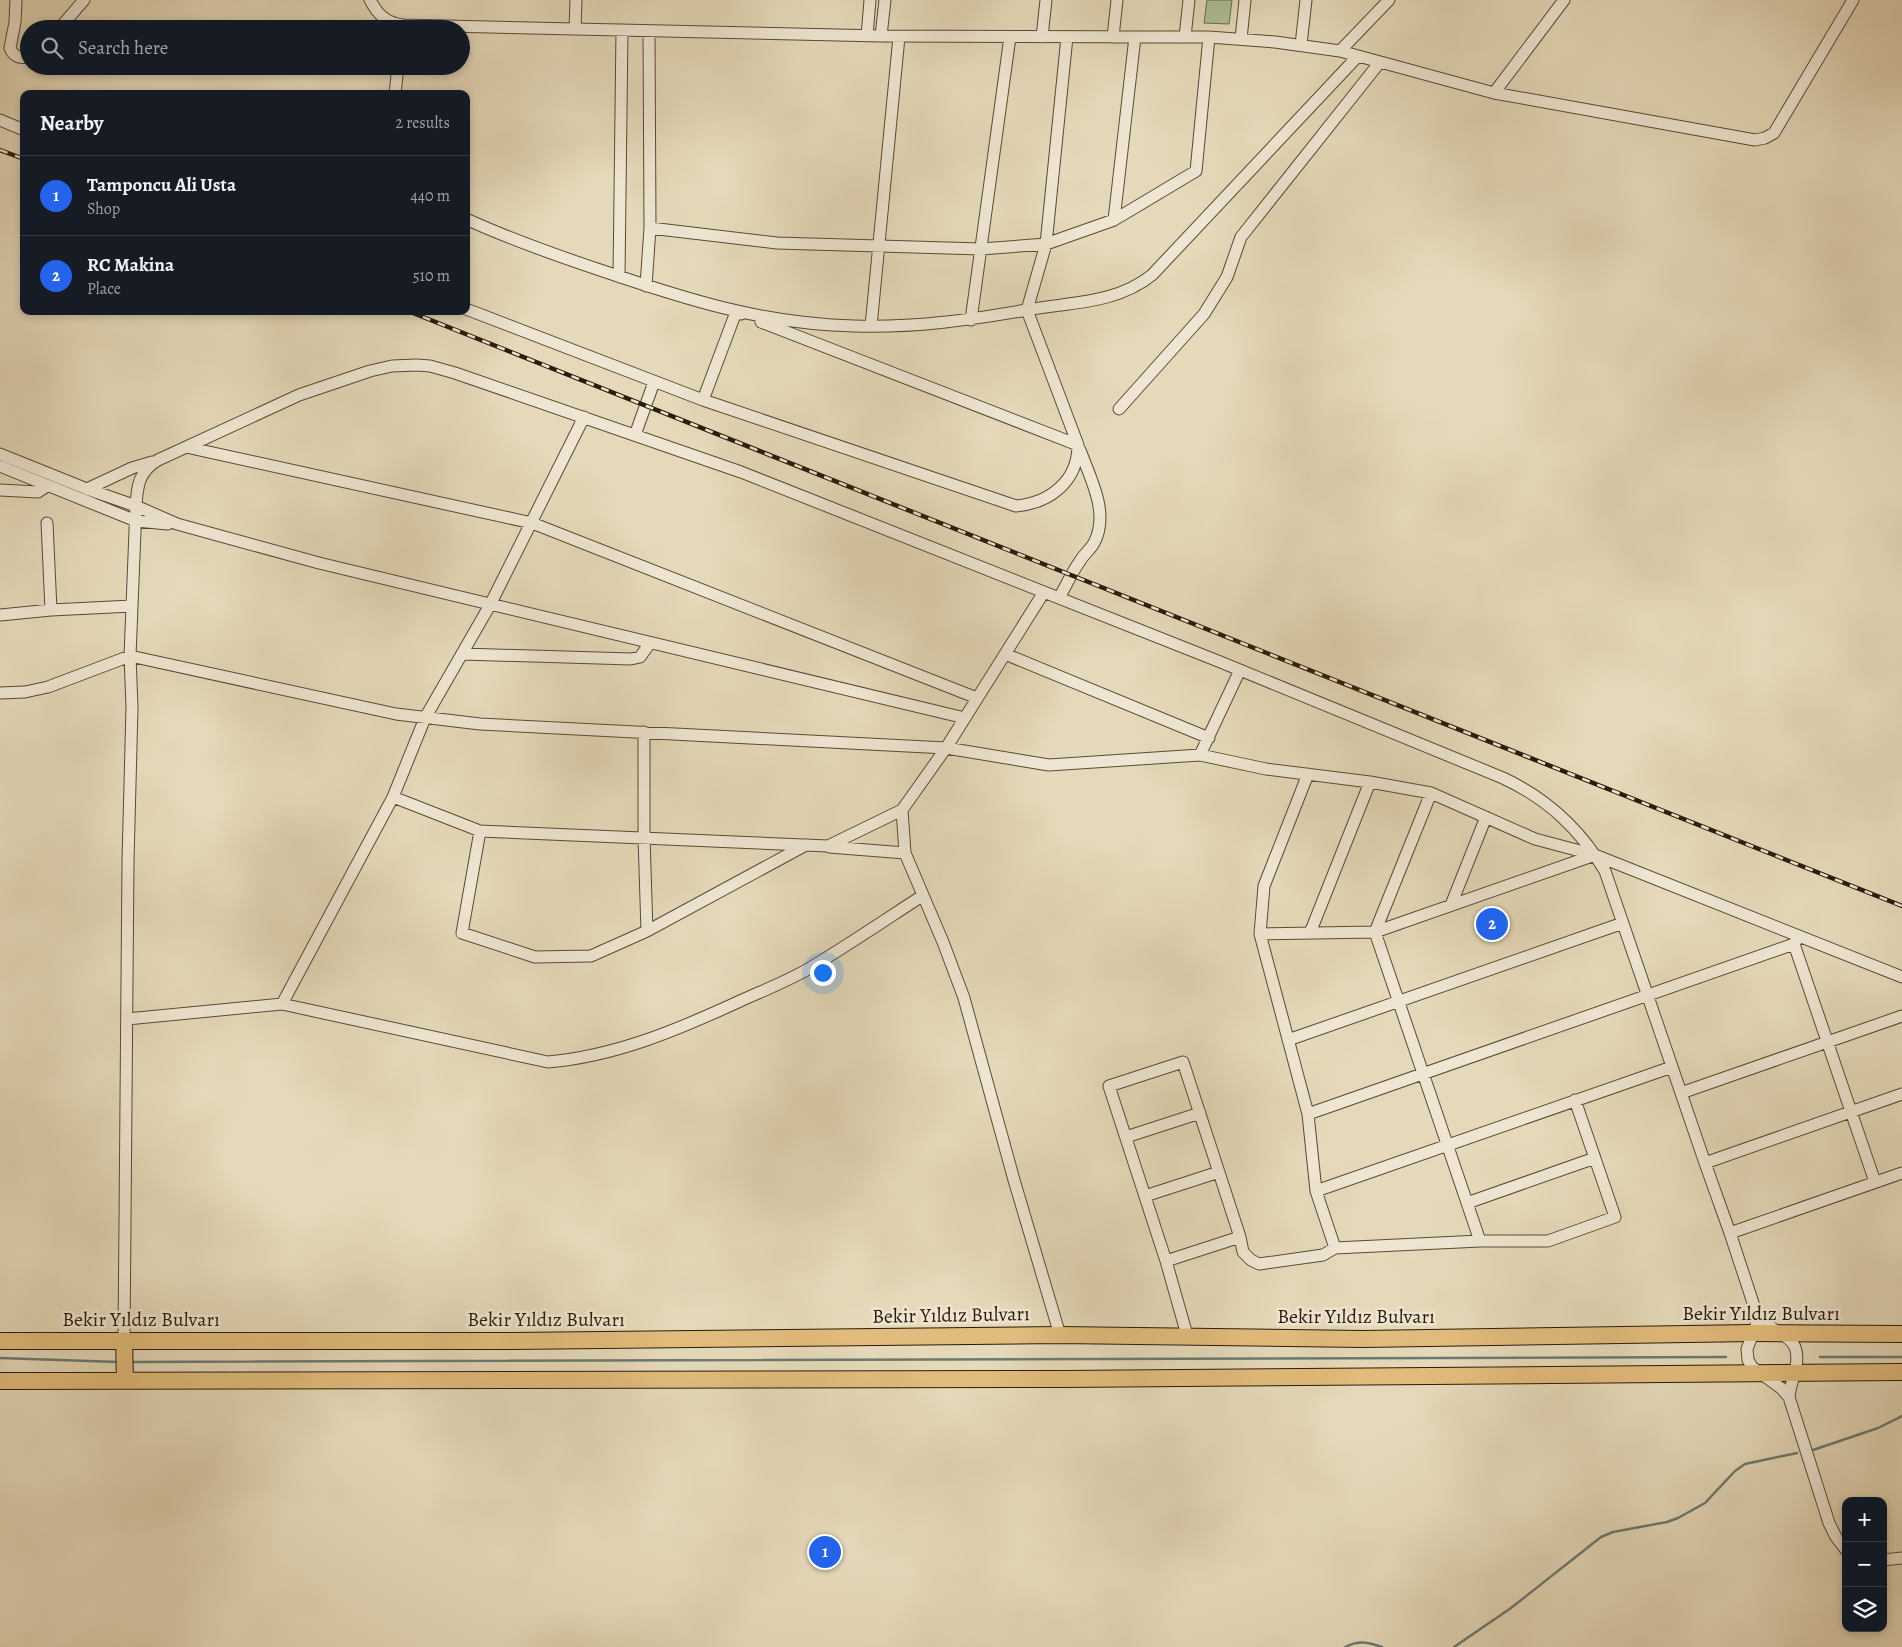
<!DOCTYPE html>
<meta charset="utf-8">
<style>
body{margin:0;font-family:Alegreya,serif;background:#20242c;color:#f1f3f6}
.controls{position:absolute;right:15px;bottom:15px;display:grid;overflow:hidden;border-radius:10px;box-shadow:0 2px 8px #0003}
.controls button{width:45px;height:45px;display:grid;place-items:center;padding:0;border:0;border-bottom:1px solid #363941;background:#171b24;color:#f1f3f6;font:25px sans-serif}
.you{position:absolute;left:822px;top:972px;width:18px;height:18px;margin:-12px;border:4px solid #fff;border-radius:50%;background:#1a73e8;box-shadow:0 0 0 8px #1a73e833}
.badge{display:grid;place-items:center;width:32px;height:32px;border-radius:50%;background:#2563eb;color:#fff;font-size:16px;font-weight:700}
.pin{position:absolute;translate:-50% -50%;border:2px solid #fff;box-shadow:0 1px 5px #0006}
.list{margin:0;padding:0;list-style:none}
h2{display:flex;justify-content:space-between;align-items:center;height:65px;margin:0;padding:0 20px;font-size:21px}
h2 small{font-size:16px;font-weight:400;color:#9ea1a6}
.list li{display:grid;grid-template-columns:32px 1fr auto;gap:15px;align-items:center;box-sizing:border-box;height:80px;padding:0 20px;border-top:1px solid #363941}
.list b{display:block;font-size:19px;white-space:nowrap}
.list p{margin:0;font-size:16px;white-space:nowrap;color:#9ea1a6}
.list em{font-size:16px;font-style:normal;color:#9ea1a6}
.icon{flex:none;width:28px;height:28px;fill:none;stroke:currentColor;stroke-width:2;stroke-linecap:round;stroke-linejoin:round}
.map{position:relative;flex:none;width:1902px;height:1647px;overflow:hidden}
.search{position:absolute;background:#171b24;box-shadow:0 2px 8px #0003;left:20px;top:20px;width:450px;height:55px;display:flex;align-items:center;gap:12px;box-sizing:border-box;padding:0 18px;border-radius:28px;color:#9ea1a6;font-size:19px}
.panel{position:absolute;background:#171b24;box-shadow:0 2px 8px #0003;left:20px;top:90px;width:450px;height:225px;border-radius:10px}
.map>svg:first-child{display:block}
.green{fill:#adc095;stroke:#6c6e50}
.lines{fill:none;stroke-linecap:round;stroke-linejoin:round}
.stream{stroke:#6b7a71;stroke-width:2.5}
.street-casing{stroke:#594a36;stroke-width:13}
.primary-casing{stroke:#2a1b0a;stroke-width:18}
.street{stroke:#eee6d2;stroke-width:11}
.primary{stroke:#e2bc7c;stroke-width:16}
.rail-casing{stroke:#2a1b0a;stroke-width:4.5}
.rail{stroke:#eee6d2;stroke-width:2.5;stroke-dasharray:8;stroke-linecap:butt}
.labels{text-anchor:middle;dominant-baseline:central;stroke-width:5;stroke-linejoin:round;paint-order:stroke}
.street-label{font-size:20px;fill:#2a1b0a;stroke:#eee6d2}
</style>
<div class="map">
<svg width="1902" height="1647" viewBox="0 0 1902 1647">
<rect width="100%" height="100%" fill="#e5d9b9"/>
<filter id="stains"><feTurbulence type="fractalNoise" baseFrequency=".004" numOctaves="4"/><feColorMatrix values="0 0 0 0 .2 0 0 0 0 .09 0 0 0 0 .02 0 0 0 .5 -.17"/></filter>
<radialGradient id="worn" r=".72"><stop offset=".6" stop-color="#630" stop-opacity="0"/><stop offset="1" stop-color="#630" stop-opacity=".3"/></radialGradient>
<!-- green -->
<path class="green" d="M1207 0H1232L1229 24 1204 23Z"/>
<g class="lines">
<!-- stream -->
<path class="stream" d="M1820 1357H1902
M0 1358 118 1362
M131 1362 1726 1357
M1813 1450 1878 1428 1902 1416
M1345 1647C1358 1640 1368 1642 1382 1647
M1454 1647 1511 1608 1601 1537 1613 1532 1667 1522 1678 1518 1705 1503 1735 1471 1745 1464 1797 1453"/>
<defs>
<path id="street" d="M16 0 15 22 10 48C13 56 20 59 29 57
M370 0C378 15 386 23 403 25L881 36 1209 37 1275 42 1340 51 1494 93 1755 140 1765 138 1774 133 1853 0
M59 29 84 0
M575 29 576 0
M867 36 870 0
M881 36 885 0
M1042 37 1046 0
M1113 37 1117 0
M1185 37 1189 0
M1241 39 1245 0
M1301 45 1306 0
M1340 51 1389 0
M1494 93 1564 0
M395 94 398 66
M0 120 24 130
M466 219C510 239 555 255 600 270 685 299 763 324 854 326 913 328 969 320 1027 310 1070 302 1116 304 1152 275L1358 56
M1114 220 1135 37
M650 228 777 243 981 249 1046 244 1114 220 1196 171 1209 37
M619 277 622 30
M646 286 650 228 649 31
M466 309 703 400 1016 506C1050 503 1078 481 1078 445L1027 310 1046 244 1067 37
M971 320 1010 37
M761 322 1078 445
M871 326 899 37
M703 400 736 312 741 314
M1119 409 1204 314 1227 277 1241 237 1380 62
M635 435 654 382
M186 447 532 523 977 698
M0 454 87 489 132 468 152 462
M0 466 136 521 168 524
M87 489 136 506 177 524 319 563 965 718
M0 490 38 492 47 486
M47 523 51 610
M1059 598C1066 586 1072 572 1080 561 1084 554 1090 550 1094 543 1110 513 1090 478 1080 450
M0 615 51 610 132 606
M463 654 631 659 640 657 650 643
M1005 654 1209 738
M0 693 25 692 48 687 130 656 396 714 480 724 946 748 1049 765 1200 755 1266 769 1370 782 1431 793 1535 839 1595 855 1902 977
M644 732V838L647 931
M1200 755 1240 670
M1308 774 1264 886 1260 934 1308 1114 1316 1191 1335 1248
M1431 793 1375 932 1480 1241
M393 797 480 831 828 846 902 810 946 748 1044 592
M902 810 905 853 943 942 964 998 1014 1180 1060 1335
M480 831 462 933 535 957 591 956 647 931 806 845
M829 847 905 853
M1451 905 1486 817
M1310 933 1370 782
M1260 934 1375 932 1595 855
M1794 944 1875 1182
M282 1004 548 1062C616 1056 677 1030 738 1002 762 991 788 981 810 968 848 945 885 920 922 896
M127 1019 282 1004 393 797 425 718 490 605 584 417
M1288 1040 1623 923
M1681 1093 1902 1016
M1308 1114 1794 944 1799 936
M1126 1137 1200 1113
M1705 1163 1902 1094
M1316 1191 1672 1067
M1145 1196 1219 1172
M1467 1203 1595 1158
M1730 1233 1902 1173
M1166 1261 1240 1237
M1757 1315C1762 1319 1767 1324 1772 1328 1790 1339 1800 1343 1796 1367 1794 1377 1790 1386 1789 1397L1829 1523 1836 1537 1846 1550
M1187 1335 1166 1261 1109 1086 1183 1062 1240 1237 1243 1252 1251 1260 1259 1264 1323 1255 1335 1248 1480 1241H1548L1615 1217 1575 1100
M124 1340 128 861 132 707 130 656 136 506C137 486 139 471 158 460L299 395 370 371 392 366 417 365 430 366 455 373 741 472 1218 661 1503 778C1548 799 1580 829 1605 871L1705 1163 1730 1233 1757 1315 1756 1326 1747 1349 1748 1360 1752 1367 1781 1388 1789 1397
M1883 1560 1902 1558"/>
<path id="primary" d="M124 1340 125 1380
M0 1341H511L1060 1335 1363 1339 1753 1333 1902 1334
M0 1381 1063 1379 1902 1372"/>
</defs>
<!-- street casing -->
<use href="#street" class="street-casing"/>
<!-- primary casing -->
<use href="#primary" class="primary-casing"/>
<!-- street -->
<use href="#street" class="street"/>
<!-- primary -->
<use href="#primary" class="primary"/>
<defs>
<path id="rail" d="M0 150 24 159
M408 311 1902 906"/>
</defs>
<!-- rail casing -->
<use href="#rail" class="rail-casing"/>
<!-- rail -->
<use href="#rail" class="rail"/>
</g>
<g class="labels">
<!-- street labels -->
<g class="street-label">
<text x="1761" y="1313">Bekir Yıldız Bulvarı</text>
<text transform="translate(951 1315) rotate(-1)">Bekir Yıldız Bulvarı</text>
<text x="1356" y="1316">Bekir Yıldız Bulvarı</text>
<text x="141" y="1319">Bekir Yıldız Bulvarı</text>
<text x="546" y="1319">Bekir Yıldız Bulvarı</text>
</g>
</g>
<rect width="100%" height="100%" filter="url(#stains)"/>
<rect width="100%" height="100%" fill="url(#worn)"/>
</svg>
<div class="controls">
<button>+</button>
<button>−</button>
<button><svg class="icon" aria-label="layers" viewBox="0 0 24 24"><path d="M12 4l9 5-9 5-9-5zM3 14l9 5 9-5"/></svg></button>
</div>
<div class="you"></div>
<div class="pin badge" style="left:825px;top:1552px">1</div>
<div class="pin badge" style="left:1492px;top:924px">2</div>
<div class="search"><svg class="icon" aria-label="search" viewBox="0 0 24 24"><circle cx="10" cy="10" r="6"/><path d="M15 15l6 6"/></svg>Search here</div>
<section class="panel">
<h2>Nearby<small>2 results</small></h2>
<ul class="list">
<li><span class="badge">1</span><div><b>Tamponcu Ali Usta</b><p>Shop</p></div><em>440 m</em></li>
<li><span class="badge">2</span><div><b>RC Makina</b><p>Place</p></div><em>510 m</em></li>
</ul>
</section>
</div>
